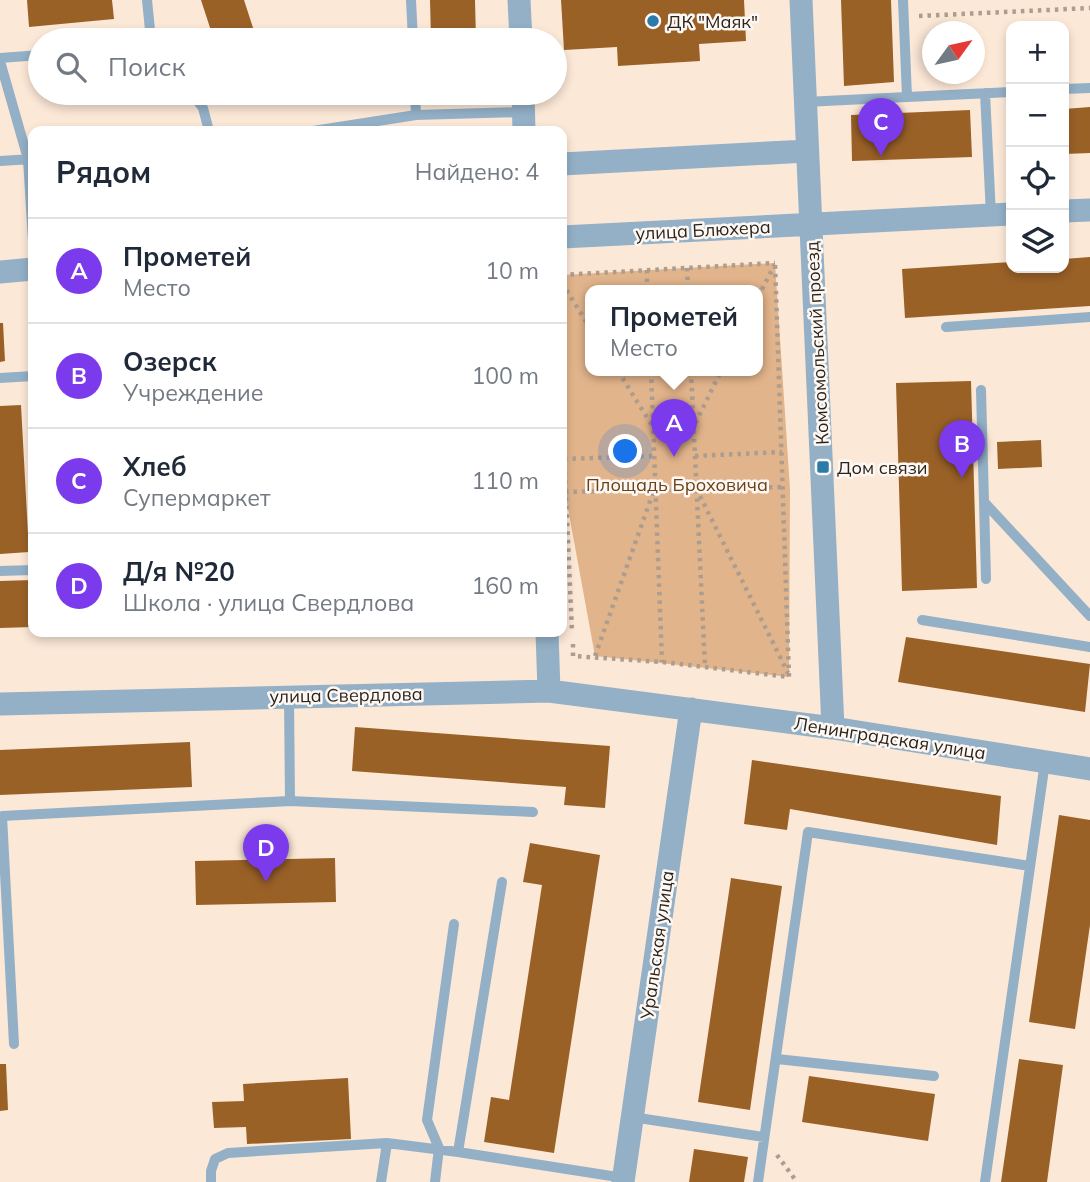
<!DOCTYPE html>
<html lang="ru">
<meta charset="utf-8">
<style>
body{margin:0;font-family:Mulish,sans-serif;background:#f2f2f3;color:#1f2937}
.controls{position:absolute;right:21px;top:21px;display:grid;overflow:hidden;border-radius:14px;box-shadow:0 4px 10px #0003}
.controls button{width:63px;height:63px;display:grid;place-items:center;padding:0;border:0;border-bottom:2px solid #e0e1e3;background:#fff;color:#1f2937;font:35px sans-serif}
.compass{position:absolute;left:922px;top:21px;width:63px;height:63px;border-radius:50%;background:#fff;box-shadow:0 4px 10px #0003;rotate:57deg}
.you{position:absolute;left:626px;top:452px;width:24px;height:24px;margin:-18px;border:5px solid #fff;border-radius:50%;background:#1a73e8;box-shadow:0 0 0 10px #1a73e833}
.badge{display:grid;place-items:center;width:46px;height:46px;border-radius:50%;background:#7c3aed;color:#fff;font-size:23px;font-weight:700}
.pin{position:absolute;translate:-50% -58px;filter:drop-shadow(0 2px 4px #0008)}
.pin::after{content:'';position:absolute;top:37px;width:24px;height:21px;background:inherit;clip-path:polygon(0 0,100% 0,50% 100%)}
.popup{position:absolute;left:585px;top:285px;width:178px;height:91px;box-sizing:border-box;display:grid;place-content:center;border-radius:14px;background:#fff;filter:drop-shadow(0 2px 5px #0005);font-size:23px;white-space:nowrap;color:#747a83}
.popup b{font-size:26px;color:#1f2937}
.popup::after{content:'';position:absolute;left:50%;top:100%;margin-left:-14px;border:14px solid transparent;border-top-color:#fff}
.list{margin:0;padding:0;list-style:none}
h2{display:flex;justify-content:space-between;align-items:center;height:91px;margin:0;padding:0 28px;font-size:30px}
h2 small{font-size:23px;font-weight:400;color:#747a83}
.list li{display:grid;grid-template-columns:46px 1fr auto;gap:21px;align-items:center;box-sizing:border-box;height:105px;padding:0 28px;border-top:2px solid #e0e1e3}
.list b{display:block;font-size:26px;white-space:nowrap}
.list p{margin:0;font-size:23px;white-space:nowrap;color:#747a83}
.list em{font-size:23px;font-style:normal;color:#747a83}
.icon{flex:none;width:38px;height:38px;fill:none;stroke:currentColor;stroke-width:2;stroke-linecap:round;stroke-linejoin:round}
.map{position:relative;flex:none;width:1090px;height:1182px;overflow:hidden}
.search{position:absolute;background:#fff;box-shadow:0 4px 10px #0003;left:28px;top:28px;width:539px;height:77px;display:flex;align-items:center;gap:18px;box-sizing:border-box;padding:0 24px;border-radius:38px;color:#747a83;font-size:26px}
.panel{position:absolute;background:#fff;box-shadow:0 4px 10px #0003;left:28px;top:126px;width:539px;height:511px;border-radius:14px}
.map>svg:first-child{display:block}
.green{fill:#e2b48b;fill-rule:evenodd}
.building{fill:#9a6127}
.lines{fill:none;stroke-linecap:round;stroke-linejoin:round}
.path{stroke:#ad9d8f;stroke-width:4.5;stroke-dasharray:3.5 5;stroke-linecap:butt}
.lane{stroke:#93b0c7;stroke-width:10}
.street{stroke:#93b0c7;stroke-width:23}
.poi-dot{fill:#2c7aac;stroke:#fdf8f4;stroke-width:2.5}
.labels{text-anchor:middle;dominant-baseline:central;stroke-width:5;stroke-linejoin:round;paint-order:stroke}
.poi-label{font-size:18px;fill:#2c231b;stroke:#fdf8f4;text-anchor:start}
.street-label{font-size:18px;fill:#2c231b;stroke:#fdf8f4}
.park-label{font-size:18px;fill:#6b4217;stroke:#fdf8f4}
</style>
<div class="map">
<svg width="1090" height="1182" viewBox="0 0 1090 1182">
<rect width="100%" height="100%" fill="#fce8d7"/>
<!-- green -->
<path class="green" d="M775 263 790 489 789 677 595 656 565 492 562 404V275ZM590 291H758V371H590Z"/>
<!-- building -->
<path class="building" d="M27 0H112L114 19 29 27Z
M201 0H244L256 37 247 40H214Z
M430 0H475L476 40H431Z
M561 0H744L746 41 699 44 700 61 618 66 617 47 564 50Z
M841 0H891L894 82 844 86Z
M433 93H478V96L433 97Z
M1090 107V153L1064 154V109Z
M970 110 972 157 852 161 851 115Z
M1090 257V306L905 318 902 269 1011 262V268H1064V259Z
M0 323H3L5 361 0 362Z
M971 381 977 588 902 591 896 383Z
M21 405 29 552 0 554V406Z
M1041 440 1042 467 998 469 997 442Z
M33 580V627L0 628V581Z
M906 637 1090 664 1085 712 898 682Z
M355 727 610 746 605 808 564 805 566 787 352 771Z
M190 742 192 787 0 795V750Z
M752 760 1001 796 997 845 790 809 787 830 744 824Z
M1059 815 1090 820V925L1075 1029 1029 1022Z
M530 843 600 855 554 1153 484 1142 491 1097 509 1100 542 885 523 882Z
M335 858 336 902 196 905 195 861Z
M731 878 782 886 750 1110 698 1102Z
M1019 1059 1063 1065 1047 1182H1001Z
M0 1064H6L8 1110 0 1111Z
M809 1076 935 1094 928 1141 802 1122Z
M348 1078 351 1139 247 1144 246 1127 214 1128 212 1102 244 1101 243 1084Z
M694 1149 748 1157 744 1182H689Z"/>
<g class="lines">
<!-- path -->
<path class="path" d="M919 16 1090 8
M687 268 688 291
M647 270V291
M562 275 775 263
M562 283 590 328
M758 297 775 264
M618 371 653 427 694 426 721 371
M651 371 662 662
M691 371 705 667
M562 404 572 632
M695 456 782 452
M564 459 654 456
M565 492 783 487
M700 496 788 673
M573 644V656L662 662 789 677 775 263
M595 656 653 493
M777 1155 797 1182"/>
<!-- lane -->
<path class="lane" d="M147 0 151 40
M411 0 413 40
M903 0 907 97 1011 92
M0 58 40 55
M0 61 28 159 33 241
M1064 89 1090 88
M191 93 203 108 209 131
M415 93 416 115
M985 93 991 215
M805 102 907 97
M313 131 416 115 523 112
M0 161 32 159
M946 327 1090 317
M0 378 33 376
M981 390 984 502 1090 616
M984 502 986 579
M0 571 33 570
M922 620 1090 647
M289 697 290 801
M502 882 458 1152 624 1178
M14 1044 2 816 290 801 533 812
M777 1059 934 1076
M632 1117 764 1137
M211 1182V1171L215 1159 228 1153 387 1143 458 1152
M381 1182 387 1143
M435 1182 439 1148 427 1120 454 924
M758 1182 808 832 1030 866
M985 1182 1045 762"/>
<!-- street -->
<path class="street" d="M519 0 521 40
M801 0 833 728
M523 93 524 131
M562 164 807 151
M1064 211 1090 210
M562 237 1011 214
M0 272 33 269
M547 632 549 691
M0 704 549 691 833 728 1090 769
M623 1182 691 709"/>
</g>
<!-- markers -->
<g class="poi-dot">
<circle cx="653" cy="21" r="7"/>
<rect x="816" y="460" width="14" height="14" rx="3.5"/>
</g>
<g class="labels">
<!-- poi labels -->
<g class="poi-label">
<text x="667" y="21">ДК "Маяк"</text>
<text x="837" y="467">Дом связи</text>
</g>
<!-- street labels -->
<g class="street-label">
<text transform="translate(703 230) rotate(-3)">улица Блюхера</text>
<text transform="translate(817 343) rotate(-93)">Комсомольский проезд</text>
<text transform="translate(346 695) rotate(-1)">улица Свердлова</text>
<text transform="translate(890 738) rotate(9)">Ленинградская улица</text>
<text transform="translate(657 945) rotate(-82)">Уральская улица</text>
</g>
<!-- park labels -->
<g class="park-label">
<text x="677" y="484">Площадь Броховича</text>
</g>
</g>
</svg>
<div class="controls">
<button>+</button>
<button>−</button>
<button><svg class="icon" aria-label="locate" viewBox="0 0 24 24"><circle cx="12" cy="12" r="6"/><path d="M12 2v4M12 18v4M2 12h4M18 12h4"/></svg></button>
<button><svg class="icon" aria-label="layers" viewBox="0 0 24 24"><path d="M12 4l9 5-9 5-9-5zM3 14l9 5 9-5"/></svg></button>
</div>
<svg class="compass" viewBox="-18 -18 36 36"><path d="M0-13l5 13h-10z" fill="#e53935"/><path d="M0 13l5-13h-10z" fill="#747a83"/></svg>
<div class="you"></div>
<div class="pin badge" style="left:674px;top:457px">A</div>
<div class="popup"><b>Прометей</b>Место</div>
<div class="pin badge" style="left:962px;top:478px">B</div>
<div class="pin badge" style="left:881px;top:156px">C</div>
<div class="pin badge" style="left:266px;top:882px">D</div>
<div class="search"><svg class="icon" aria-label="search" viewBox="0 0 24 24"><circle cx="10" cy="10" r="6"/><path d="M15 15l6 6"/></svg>Поиск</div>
<section class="panel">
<h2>Рядом<small>Найдено: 4</small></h2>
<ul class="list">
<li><span class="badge">A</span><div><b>Прометей</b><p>Место</p></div><em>10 m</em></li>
<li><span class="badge">B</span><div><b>Озерск</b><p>Учреждение</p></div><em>100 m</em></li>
<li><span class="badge">C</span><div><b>Хлеб</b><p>Супермаркет</p></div><em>110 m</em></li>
<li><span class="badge">D</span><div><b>Д/я №20</b><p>Школа · улица Свердлова</p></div><em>160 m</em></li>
</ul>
</section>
</div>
